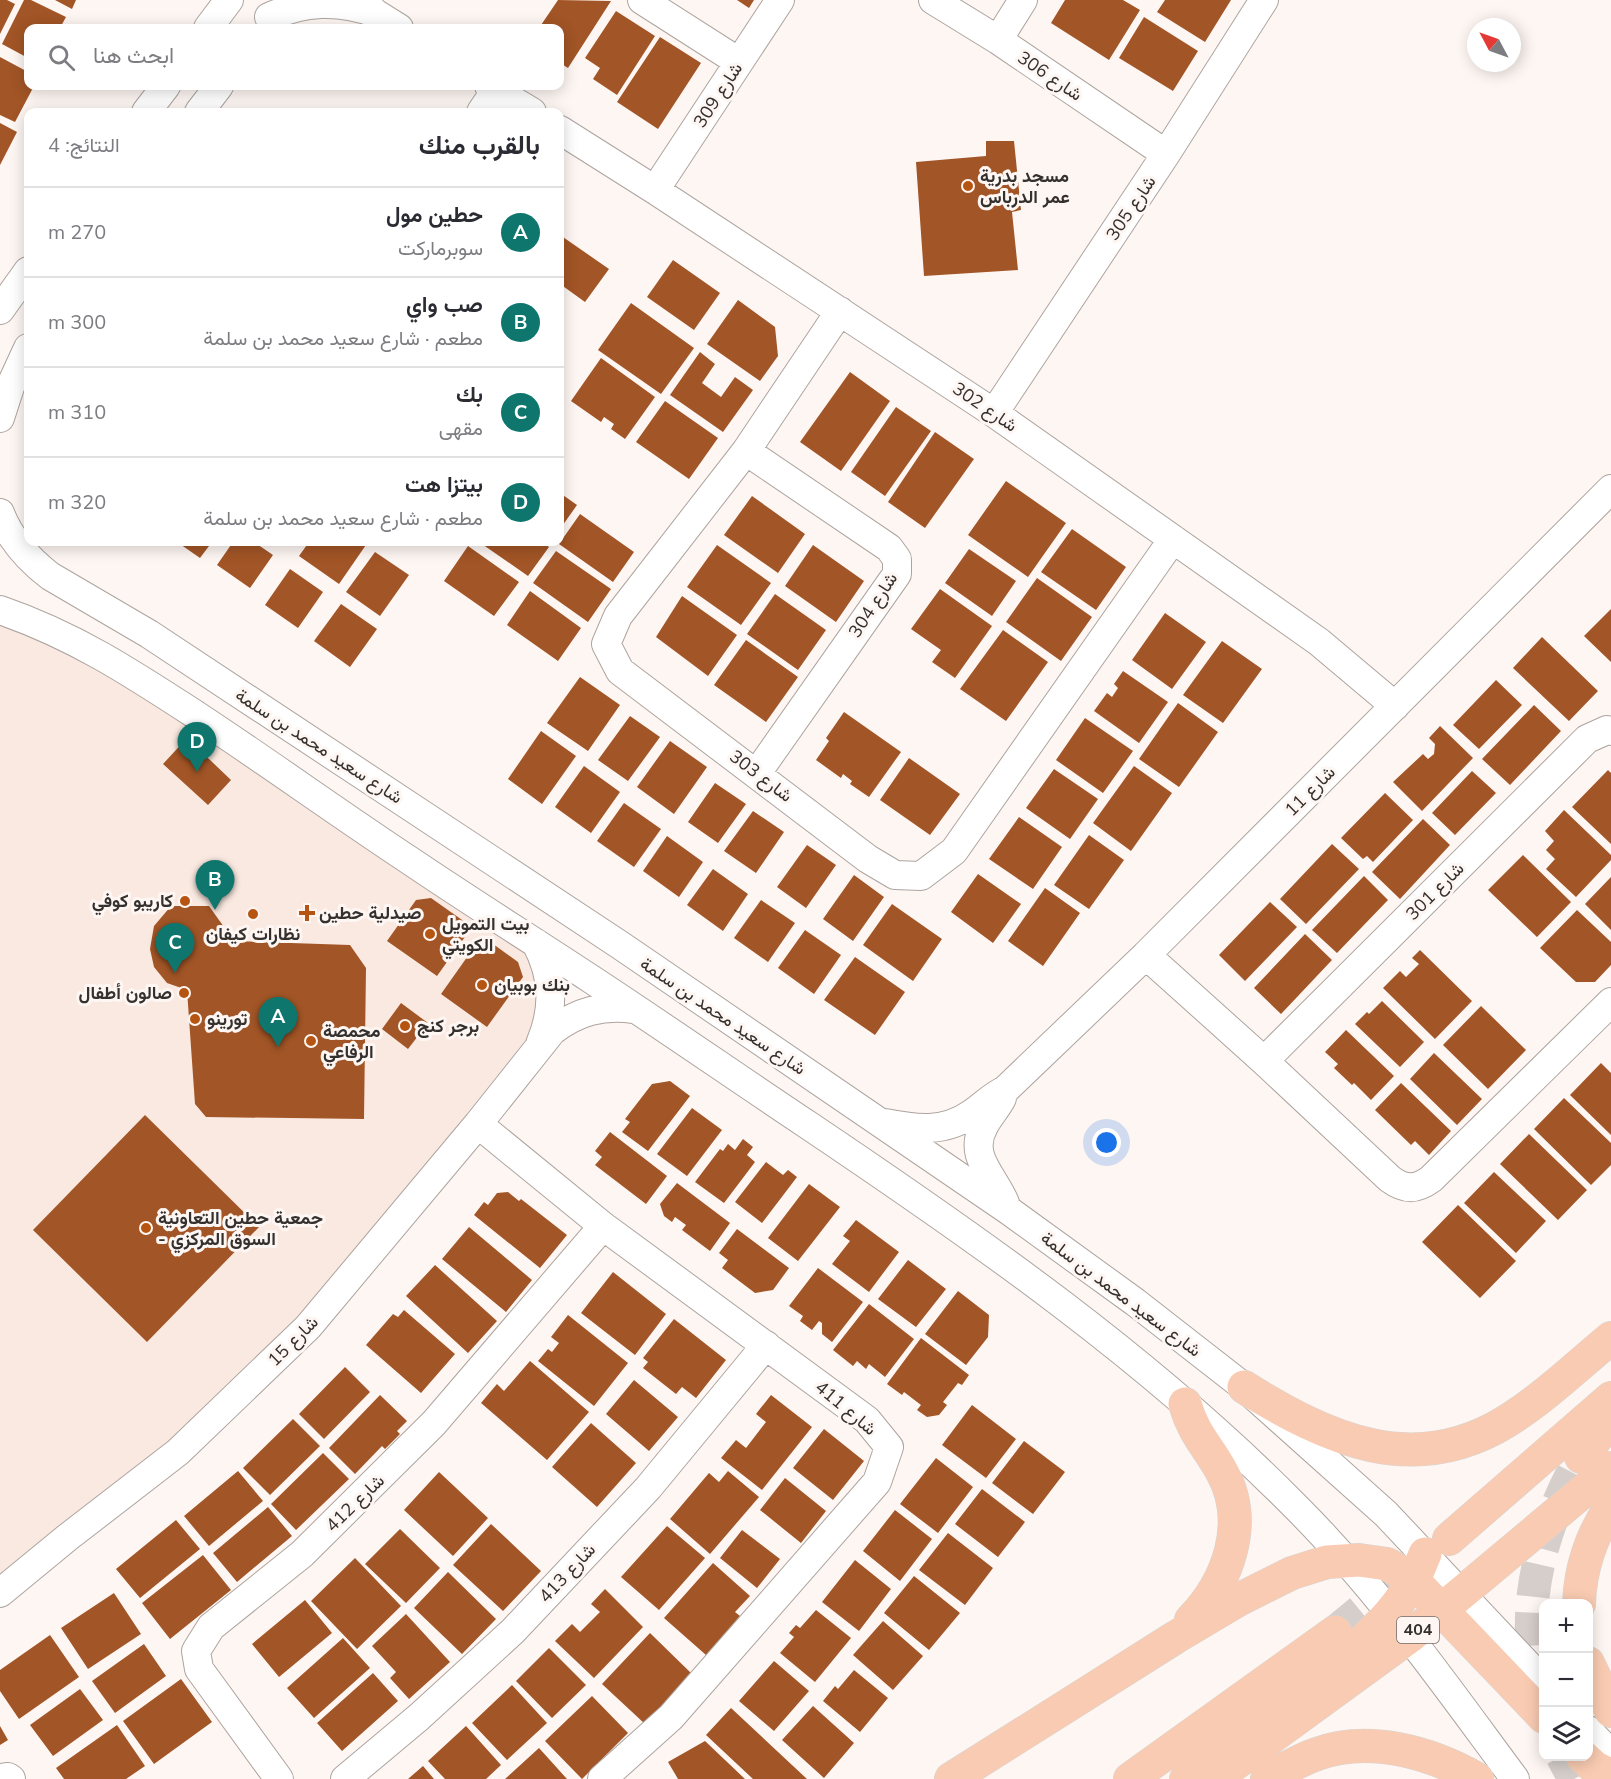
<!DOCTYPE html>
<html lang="ar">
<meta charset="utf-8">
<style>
body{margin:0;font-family:"Nunito Sans",Vazirmatn,sans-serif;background:#f7f7f7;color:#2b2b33;direction:rtl}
.controls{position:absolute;right:18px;bottom:18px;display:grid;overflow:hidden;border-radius:12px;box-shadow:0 3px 15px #0003}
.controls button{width:54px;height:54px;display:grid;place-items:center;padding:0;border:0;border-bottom:2px solid #e1e1e2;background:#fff;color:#2b2b33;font:30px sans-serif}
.compass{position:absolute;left:1467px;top:18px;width:54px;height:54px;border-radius:50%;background:#fff;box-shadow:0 3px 15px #0003;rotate:311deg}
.you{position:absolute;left:1107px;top:1143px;width:21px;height:21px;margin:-15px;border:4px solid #fff;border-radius:50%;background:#1a73e8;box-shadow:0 0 0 9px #1a73e833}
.badge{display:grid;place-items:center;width:39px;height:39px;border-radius:50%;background:#0f766e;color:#fff;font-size:20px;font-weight:700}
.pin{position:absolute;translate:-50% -50px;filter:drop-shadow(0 2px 3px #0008)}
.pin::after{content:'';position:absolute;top:32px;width:21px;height:18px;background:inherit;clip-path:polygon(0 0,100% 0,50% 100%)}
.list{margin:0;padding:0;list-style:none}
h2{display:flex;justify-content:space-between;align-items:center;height:78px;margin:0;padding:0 24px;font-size:26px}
h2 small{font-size:20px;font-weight:400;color:#7c7c81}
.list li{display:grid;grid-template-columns:39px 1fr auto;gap:18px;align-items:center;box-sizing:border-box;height:90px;padding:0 24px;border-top:2px solid #e1e1e2}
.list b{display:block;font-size:22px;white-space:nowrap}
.list p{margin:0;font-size:20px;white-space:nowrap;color:#7c7c81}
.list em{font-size:20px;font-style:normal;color:#7c7c81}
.icon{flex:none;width:33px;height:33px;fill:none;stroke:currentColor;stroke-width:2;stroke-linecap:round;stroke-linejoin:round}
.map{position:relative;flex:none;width:1611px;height:1779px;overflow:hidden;direction:ltr}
.search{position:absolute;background:#fff;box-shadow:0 3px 15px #0003;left:24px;top:24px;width:540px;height:66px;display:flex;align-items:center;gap:15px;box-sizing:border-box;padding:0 21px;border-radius:12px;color:#7c7c81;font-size:22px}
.panel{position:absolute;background:#fff;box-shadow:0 3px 15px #0003;left:24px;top:108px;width:540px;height:438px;border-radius:12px;direction:rtl}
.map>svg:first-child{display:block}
.built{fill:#fae9e0}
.building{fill:#a25526}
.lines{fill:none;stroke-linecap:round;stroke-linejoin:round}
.major-tunnel{stroke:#d5cecb;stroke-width:33;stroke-dasharray:33 16;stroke-linecap:butt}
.minor-casing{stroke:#ada49f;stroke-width:30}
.major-casing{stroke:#d6d6d5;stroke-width:34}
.minor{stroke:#fff;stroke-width:28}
.major{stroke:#f9cbb2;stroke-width:33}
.poi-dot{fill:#b65511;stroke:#fef6f2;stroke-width:2}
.labels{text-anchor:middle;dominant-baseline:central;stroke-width:6;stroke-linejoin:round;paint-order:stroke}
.shield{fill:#fef6f2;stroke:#706b69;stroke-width:1.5}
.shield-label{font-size:16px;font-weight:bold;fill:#33302e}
.street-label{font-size:18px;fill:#33302e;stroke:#fef6f2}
.poi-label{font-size:18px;font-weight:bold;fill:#33302e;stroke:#fef6f2;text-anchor:start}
</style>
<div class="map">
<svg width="1611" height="1779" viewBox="0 0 1611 1779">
<rect width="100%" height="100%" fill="#fef6f2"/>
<!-- built -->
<path class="built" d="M0 620 94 661 535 958 544 1021 246 1388 0 1593Z"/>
<!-- building -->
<path class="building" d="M0 0H7L15 4 0 34Z
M24 0H31L66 17 60 28H28V58L2 44Z
M55 0H76L72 9Z
M558 0 611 1 568 68 560 63V28H539Z
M737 0H754L749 8Z
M1065 0H1123L1140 10 1109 60 1051 23Z
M1165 0H1231L1205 42 1157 12Z
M616 11 655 36 617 95 593 79 600 68 585 58Z
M1144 17 1198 51 1173 91 1119 58Z
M660 37 701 63 658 129 617 102Z
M0 57 28 72V86H34L15 122 0 115Z
M0 123 17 132 0 165Z
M986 141H1014L1021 210 1012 212 1018 270 924 276 916 162 986 156Z
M560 235 609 269 585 302 560 284Z
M673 260 720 293 694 330 647 297Z
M738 300 775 327 778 356 760 381 707 344Z
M631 303 694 348 661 394 598 350Z
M700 352 715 364 702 383 721 397 735 377 753 390 723 432 670 395Z
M601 358 655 397 625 439 611 429 614 424 604 417 601 422 571 401Z
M850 372 890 401 841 471 800 442Z
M665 401 718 438 689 479 636 442Z
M896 407 931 431 885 496 851 472Z
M935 432 974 459 925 528 888 502Z
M1006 481 1066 523 1028 577 968 535Z
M560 493 577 505 560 529Z
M752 496 805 534 778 573 724 535Z
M580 514 634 552 613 582 559 544Z
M1072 529 1126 567 1096 610 1041 572Z
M177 542H212L200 558Z
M233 542H254L273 555 250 588 217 565Z
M309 542H368L339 584 299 556Z
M479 542H542L549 547 528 576Z
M717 545 771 583 741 625 687 587Z
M813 545 864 581 836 622 785 586Z
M468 546 519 582 494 616 444 581Z
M969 549 1016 581 992 616 945 583Z
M556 551 611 589 588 622 533 583Z
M375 552 409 575 380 616 346 592Z
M290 569 323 592 298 628 265 605Z
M1037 578 1092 617 1061 661 1006 622Z
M940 589 992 626 955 678 932 662 941 650 911 629Z
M530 591 581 628 558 661 507 625Z
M775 594 826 630 798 670 747 634Z
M682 596 737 635 708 676 656 637Z
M341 604 377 629 350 667 314 641Z
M1611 609V662L1584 636Z
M1165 613 1206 642 1172 689 1132 660Z
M1003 630 1048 662 1006 721 960 689Z
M1542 637 1598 691 1569 721 1513 668Z
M746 640 798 677 766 722 714 685Z
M1222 641 1262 669 1223 723 1183 695Z
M1123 671 1168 702 1139 743 1094 711 1107 693 1112 697 1118 688 1114 684Z
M580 677 620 705 588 751 547 723Z
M1496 680 1522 705 1479 749 1453 725Z
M1178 703 1218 732 1179 787 1139 759Z
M1534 705 1561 731 1510 785 1482 759Z
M844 712 901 752 869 797 850 784 852 781 843 774 841 778 816 760 829 741 826 738Z
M630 716 660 737 628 781 598 760Z
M1085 718 1133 751 1103 793 1056 760Z
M1440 726 1473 758 1422 811 1393 782 1423 754 1428 759 1434 754 1435 744 1429 738Z
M541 731 576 756 542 804 508 779Z
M187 738 231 780 208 805 163 764Z
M670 741 707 767 674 814 637 787Z
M909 758 960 794 930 835 880 800Z
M584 766 620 792 591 833 555 807Z
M1134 766 1172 793 1131 851 1093 823Z
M1054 769 1098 799 1070 839 1026 808Z
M1608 770 1611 773V844L1572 807Z
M1472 771 1496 793 1455 835 1432 813Z
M715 783 746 804 718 843 688 822Z
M1385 793 1413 820 1373 862 1367 856 1363 859 1341 838Z
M624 803 661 829 634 867 597 841Z
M1564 810 1611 855V860L1576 897 1546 869 1555 859 1546 850 1554 841 1545 831Z
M753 811 784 832 756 873 724 851Z
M1019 817 1062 847 1033 889 989 859Z
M1423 819 1450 845 1400 899 1372 872Z
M1089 835 1124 860 1089 909 1054 885Z
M667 836 703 862 679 897 643 871Z
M1332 844 1359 869 1306 924 1280 899Z
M807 845 836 865 806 908 777 887Z
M1523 855 1571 902 1537 937 1488 890Z
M713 869 748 894 723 931 687 905Z
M978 874 1021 904 993 943 951 912Z
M854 875 884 897 853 941 823 919Z
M1364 876 1388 900 1337 953 1312 930Z
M1611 877V930L1585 904Z
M1045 888 1080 913 1043 966 1008 941Z
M431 898 472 927 437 976 387 941 416 900Z
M761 900 795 923 768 962 734 938Z
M1270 902 1297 927 1245 981 1219 955Z
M892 904 942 939 913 981 863 945Z
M171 906H209L234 941 350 945 366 968 364 1119 206 1117 195 1104 187 990 167 983 154 967 150 949 154 926Z
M1577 910 1611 942V965L1595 982H1576L1540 948Z
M805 930 841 955 814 994 778 968Z
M1305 934 1332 960 1281 1014 1254 988Z
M482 936 518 962 523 977 487 1027 441 994Z
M1420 950 1472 1001 1435 1039 1383 988 1400 971 1406 977 1419 964 1412 958Z
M855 957 905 992 875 1035 824 1000Z
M1382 1001 1424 1042 1400 1067 1355 1024 1367 1012 1369 1014Z
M401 1003 428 1023 408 1049 382 1029Z
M1481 1006 1526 1050 1488 1089 1443 1045Z
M1346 1030 1394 1076 1371 1100 1354 1083 1352 1085 1334 1068 1338 1064 1325 1052Z
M1434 1053 1482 1099 1457 1125 1410 1079Z
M1601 1063 1611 1073V1135L1570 1095Z
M670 1081 690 1096 648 1151 622 1132 630 1122 625 1119 652 1084Z
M1401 1083 1451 1131 1429 1155 1415 1141 1411 1145 1375 1110Z
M1564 1098 1611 1143V1165L1591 1185 1534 1129Z
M692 1108 722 1130 687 1176 657 1154Z
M145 1115 259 1227 147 1342 33 1230Z
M610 1132 667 1176 646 1204 595 1165 602 1157 595 1151Z
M1529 1134 1587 1190 1558 1220 1500 1164Z
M743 1139 753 1147 747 1155 755 1162 724 1203 695 1182 720 1149 723 1151 728 1144 735 1150Z
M766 1162 783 1175 788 1170 797 1177 762 1223 735 1202Z
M1494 1172 1546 1221 1516 1253 1464 1203Z
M677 1183 730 1223 710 1251 682 1230 686 1225 675 1217 672 1222 664 1216 660 1204Z
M809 1184 840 1207 798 1261 768 1238Z
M508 1192 519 1201 521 1199 567 1235 540 1268 474 1215 484 1202 488 1205 497 1193Z
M1458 1205 1516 1261 1480 1298 1422 1242Z
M856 1220 899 1252 869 1292 832 1264 850 1241 843 1236Z
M469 1227 532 1280 506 1312 442 1259Z
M737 1229 789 1268 773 1290 755 1293 722 1268 728 1260 719 1253Z
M908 1260 946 1289 916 1327 878 1299Z
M435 1265 497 1321 468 1353 406 1296Z
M818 1268 863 1302 832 1342 822 1334V1323L819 1321 812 1330 800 1321 803 1316 789 1306Z
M613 1272 666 1314 635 1355 581 1313Z
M958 1291 989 1315 988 1337 966 1365 925 1334Z
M869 1304 914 1339 885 1377 869 1364 866 1369 857 1361 853 1366 833 1350Z
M404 1310 455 1354 421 1393 366 1345 393 1314 398 1317Z
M568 1315 628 1363 594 1406 538 1361 548 1349 552 1352 559 1343 551 1337Z
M674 1319 726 1360 696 1398 682 1387 676 1394 643 1368 648 1362 643 1358Z
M921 1338 969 1375 962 1385 958 1383 943 1402 947 1405 939 1415 927 1417 917 1410 921 1405 904 1392 902 1395 887 1384Z
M530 1361 589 1412 547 1460 481 1403 497 1384 504 1391Z
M345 1367 370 1392 324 1439 299 1414Z
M634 1380 678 1417 649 1451 606 1414Z
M380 1395 407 1421 397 1431 400 1434 385 1449 382 1446 355 1474 329 1448Z
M771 1395 812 1427 762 1490 721 1458 736 1440 746 1448 766 1422 756 1414Z
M972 1405 1016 1439 986 1478 942 1445Z
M293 1419 320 1446 270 1495 243 1468Z
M591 1423 636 1463 597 1507 552 1467Z
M824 1429 864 1461 833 1500 793 1468Z
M1024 1441 1065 1472 1033 1514 992 1483Z
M323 1453 349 1479 296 1530 271 1504Z
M936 1458 973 1487 938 1533 900 1504Z
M238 1471 263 1501 209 1546 184 1516Z
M728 1471 759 1497 710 1554 670 1519 709 1473 719 1482Z
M439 1472 488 1518 453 1556 404 1510Z
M785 1478 826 1511 801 1543 760 1510Z
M982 1489 1025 1522 998 1557 955 1524Z
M268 1507 292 1536 237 1582 213 1553Z
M895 1510 932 1539 900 1581 863 1551Z
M176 1520 200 1549 140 1598 116 1569Z
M491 1524 541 1571 503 1611 453 1565Z
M667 1526 705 1558 659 1610 621 1577Z
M400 1529 440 1568 406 1603 365 1564Z
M742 1530 780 1559 757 1588 720 1558Z
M948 1533 993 1568 965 1605 919 1570Z
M203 1555 231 1590 170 1639 142 1603Z
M355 1558 401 1606 357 1649 311 1601Z
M855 1560 891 1589 859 1631 822 1602Z
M713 1563 750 1596 735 1612 740 1616 706 1655 664 1618Z
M448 1572 496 1619 462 1654 414 1608Z
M914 1576 960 1613 929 1650 884 1613Z
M605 1589 643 1627 594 1678 555 1641 572 1624 580 1632 600 1612 591 1604Z
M114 1593 141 1634 88 1669 61 1628Z
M305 1600 332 1633 279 1677 252 1644Z
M816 1610 851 1638 815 1682 780 1653 794 1637 789 1633 796 1625 800 1628Z
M406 1614 450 1662 409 1699 390 1678 396 1672 372 1646Z
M883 1621 923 1656 893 1690 853 1655Z
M650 1633 692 1674 645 1724 602 1684Z
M50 1635 79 1677 19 1719 0 1691V1670Z
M343 1638 370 1668 314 1718 287 1688Z
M144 1644 166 1676 115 1713 92 1681Z
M549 1648 586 1685 552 1718 516 1681Z
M774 1661 809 1691 774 1731 739 1701Z
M854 1670 888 1698 860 1732 823 1701 835 1686 838 1689Z
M373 1673 398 1701 342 1751 317 1723Z
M181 1679 212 1722 154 1764 123 1721Z
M512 1685 547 1723 507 1760 472 1723Z
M80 1689 103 1720 53 1756 30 1725Z
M592 1696 628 1733 582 1779 545 1741Z
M813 1706 854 1743 824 1778 782 1740Z
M731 1708 807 1779H753L706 1735Z
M117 1725 145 1766 126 1779H64L56 1768Z
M0 1726 8 1740 0 1745Z
M466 1726 501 1765 486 1779H445L428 1761Z
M705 1741 745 1779H678L668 1762Z
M539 1748 567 1779H505Z
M423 1766 434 1779H408Z"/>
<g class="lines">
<!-- major-tunnel -->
<path class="major-tunnel" d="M1335 1632 1401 1578
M1540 1694C1518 1611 1540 1530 1581 1457
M1562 1756 1574 1779"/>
<defs>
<path id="minor" d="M362 0 375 13 399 28
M642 0 739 62
M933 0 998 40 1166 154
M269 17C305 1 338 0 375 13
M208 28 229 0
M998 40 1023 0
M489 86 532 112
M146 112 166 86
M199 112 219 86
M481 112 496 90
M560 130 655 190 994 413 1319 642 1395 706
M655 190 780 0
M0 310 28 271
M840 311 746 451 618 616 606 644 620 671 868 859 895 875 921 876 954 851 1173 539
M994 413 1166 154 1264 0
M0 418 10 387 28 348
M746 451 889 548 897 559V574L757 773
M0 513C10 539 28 559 50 576L149 634 620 945 1008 1210 1135 1302 1244 1387 1386 1514 1544 1682
M0 610C75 636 130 672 196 715 269 763 339 814 412 862 471 902 532 940 591 979 664 1027 736 1077 808 1125 979 1240 1151 1360 1296 1507 1379 1590 1446 1686 1515 1779
M536 943C554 977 555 1009 540 1044
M1146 955 1264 1061 1390 1179C1405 1190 1416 1190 1431 1179L1611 1002
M1264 1061 1587 739 1607 730 1611 731
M1002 1098C997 1108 989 1116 984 1126 967 1156 994 1176 1005 1203
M885 1123C916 1129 944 1133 971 1114 983 1106 992 1096 1005 1090L1146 955 1611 489
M478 1124 603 1226 867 1420 889 1447 877 1482 671 1717 602 1779
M0 1593 68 1537 178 1452 308 1327 478 1124 552 1031C578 1011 602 1005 634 1009
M1588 1730 1611 1754
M0 1778 8 1777 11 1779
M279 1779 199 1669 196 1651 211 1627 302 1554 434 1423 603 1226
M345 1779 419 1717 513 1631 648 1488 766 1345"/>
<path id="major" d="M1244 1387C1327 1439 1414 1479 1507 1421 1544 1398 1577 1366 1611 1338
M1185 1404C1194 1435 1208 1446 1222 1472 1250 1523 1228 1582 1191 1620
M1581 1457 1611 1420
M1449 1539 1611 1398
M1579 1604C1580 1570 1591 1535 1611 1507
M1588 1663 1611 1711
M1582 1756 1594 1767 1611 1776
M951 1779 1176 1637 1240 1599 1292 1573 1327 1562 1359 1560 1387 1564 1411 1578 1544 1717
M1130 1779 1335 1632
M1186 1779 1209 1757 1359 1644C1389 1618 1411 1591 1425 1554
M1214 1779 1409 1637 1611 1468
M1267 1779C1283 1770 1299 1760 1317 1754 1369 1735 1430 1752 1477 1779"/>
</defs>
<!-- minor casing -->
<use href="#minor" class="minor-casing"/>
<!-- major casing -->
<use href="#major" class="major-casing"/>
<!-- minor -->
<use href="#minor" class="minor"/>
<!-- major -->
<use href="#major" class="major"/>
</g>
<!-- markers -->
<g class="poi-dot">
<circle cx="968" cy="186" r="6"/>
<circle cx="185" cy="901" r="6"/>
<path d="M304 904h6v6h6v6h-6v6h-6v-6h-6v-6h6z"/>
<circle cx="253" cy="914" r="6"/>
<circle cx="430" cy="934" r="6"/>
<circle cx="482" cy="985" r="6"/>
<circle cx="184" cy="993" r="6"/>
<circle cx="195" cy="1019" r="6"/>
<circle cx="405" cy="1026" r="6"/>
<circle cx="311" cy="1041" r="6"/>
<circle cx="146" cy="1228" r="6"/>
</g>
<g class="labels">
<!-- shield labels -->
<rect class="shield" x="1397" y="1617" width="42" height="26" rx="4.5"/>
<g class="shield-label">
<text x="1418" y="1630">404</text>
</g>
<!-- street labels -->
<g class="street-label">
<text transform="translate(1050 76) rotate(34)">شارع 306</text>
<text transform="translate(718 95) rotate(-57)">شارع 309</text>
<text transform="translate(1131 208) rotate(-56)">شارع 305</text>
<text transform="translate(985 407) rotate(34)">شارع 302</text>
<text transform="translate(873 605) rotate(-57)">شارع 304</text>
<text transform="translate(319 746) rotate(33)">شارع سعيد محمد بن سلمة</text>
<text transform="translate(761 776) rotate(37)">شارع 303</text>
<text transform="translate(1310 791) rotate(-45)">شارع 11</text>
<text transform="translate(1435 891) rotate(-45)">شارع 301</text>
<text transform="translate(723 1016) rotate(34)">شارع سعيد محمد بن سلمة</text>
<text transform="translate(1121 1294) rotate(37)">شارع سعيد محمد بن سلمة</text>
<text transform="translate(293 1341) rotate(-45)">شارع 15</text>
<text transform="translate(846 1408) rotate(40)">شارع 411</text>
<text transform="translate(355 1503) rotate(-44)">شارع 412</text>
<text transform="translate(567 1573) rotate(-47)">شارع 413</text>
</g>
<!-- poi labels -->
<g class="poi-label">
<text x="980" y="176">مسجد بدرية<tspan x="980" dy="21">عمر الدرباس</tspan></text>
<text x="173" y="901" text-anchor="end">كاريبو كوفي</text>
<text x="319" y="913">صيدلية حطين</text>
<text x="442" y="924">بيت التمويل<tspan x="442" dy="21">الكويتي</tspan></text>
<text x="253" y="934" text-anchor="middle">نظارات كيفان</text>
<text x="494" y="985">بنك بوبيان</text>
<text x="172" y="993" text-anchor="end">صالون أطفال</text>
<text x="207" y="1019">تورينو</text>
<text x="417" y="1026">برجر كنج</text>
<text x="323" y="1031">محمصة<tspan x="323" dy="21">الرفاعي</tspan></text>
<text x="158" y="1218">جمعية حطين التعاونية<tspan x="158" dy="21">- السوق المركزي</tspan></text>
</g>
</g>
</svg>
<div class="controls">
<button>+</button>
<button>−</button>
<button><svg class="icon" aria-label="layers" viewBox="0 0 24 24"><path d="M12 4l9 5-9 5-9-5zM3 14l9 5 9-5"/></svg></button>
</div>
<svg class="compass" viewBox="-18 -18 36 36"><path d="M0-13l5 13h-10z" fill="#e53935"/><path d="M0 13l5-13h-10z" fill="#7c7c81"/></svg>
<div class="you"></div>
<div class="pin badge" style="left:278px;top:1047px">A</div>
<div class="pin badge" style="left:215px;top:910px">B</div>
<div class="pin badge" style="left:175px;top:973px">C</div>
<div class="pin badge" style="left:197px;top:772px">D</div>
<div class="search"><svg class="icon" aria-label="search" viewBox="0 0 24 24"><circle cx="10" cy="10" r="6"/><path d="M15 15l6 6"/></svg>ابحث هنا</div>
<section class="panel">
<h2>بالقرب منك<small>النتائج: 4</small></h2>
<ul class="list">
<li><span class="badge">A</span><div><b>حطين مول</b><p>سوبرماركت</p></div><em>270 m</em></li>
<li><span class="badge">B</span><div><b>صب واي</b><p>مطعم · شارع سعيد محمد بن سلمة</p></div><em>300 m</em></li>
<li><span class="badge">C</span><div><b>بك</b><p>مقهى</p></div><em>310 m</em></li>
<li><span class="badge">D</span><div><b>بيتزا هت</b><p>مطعم · شارع سعيد محمد بن سلمة</p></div><em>320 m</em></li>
</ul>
</section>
</div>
